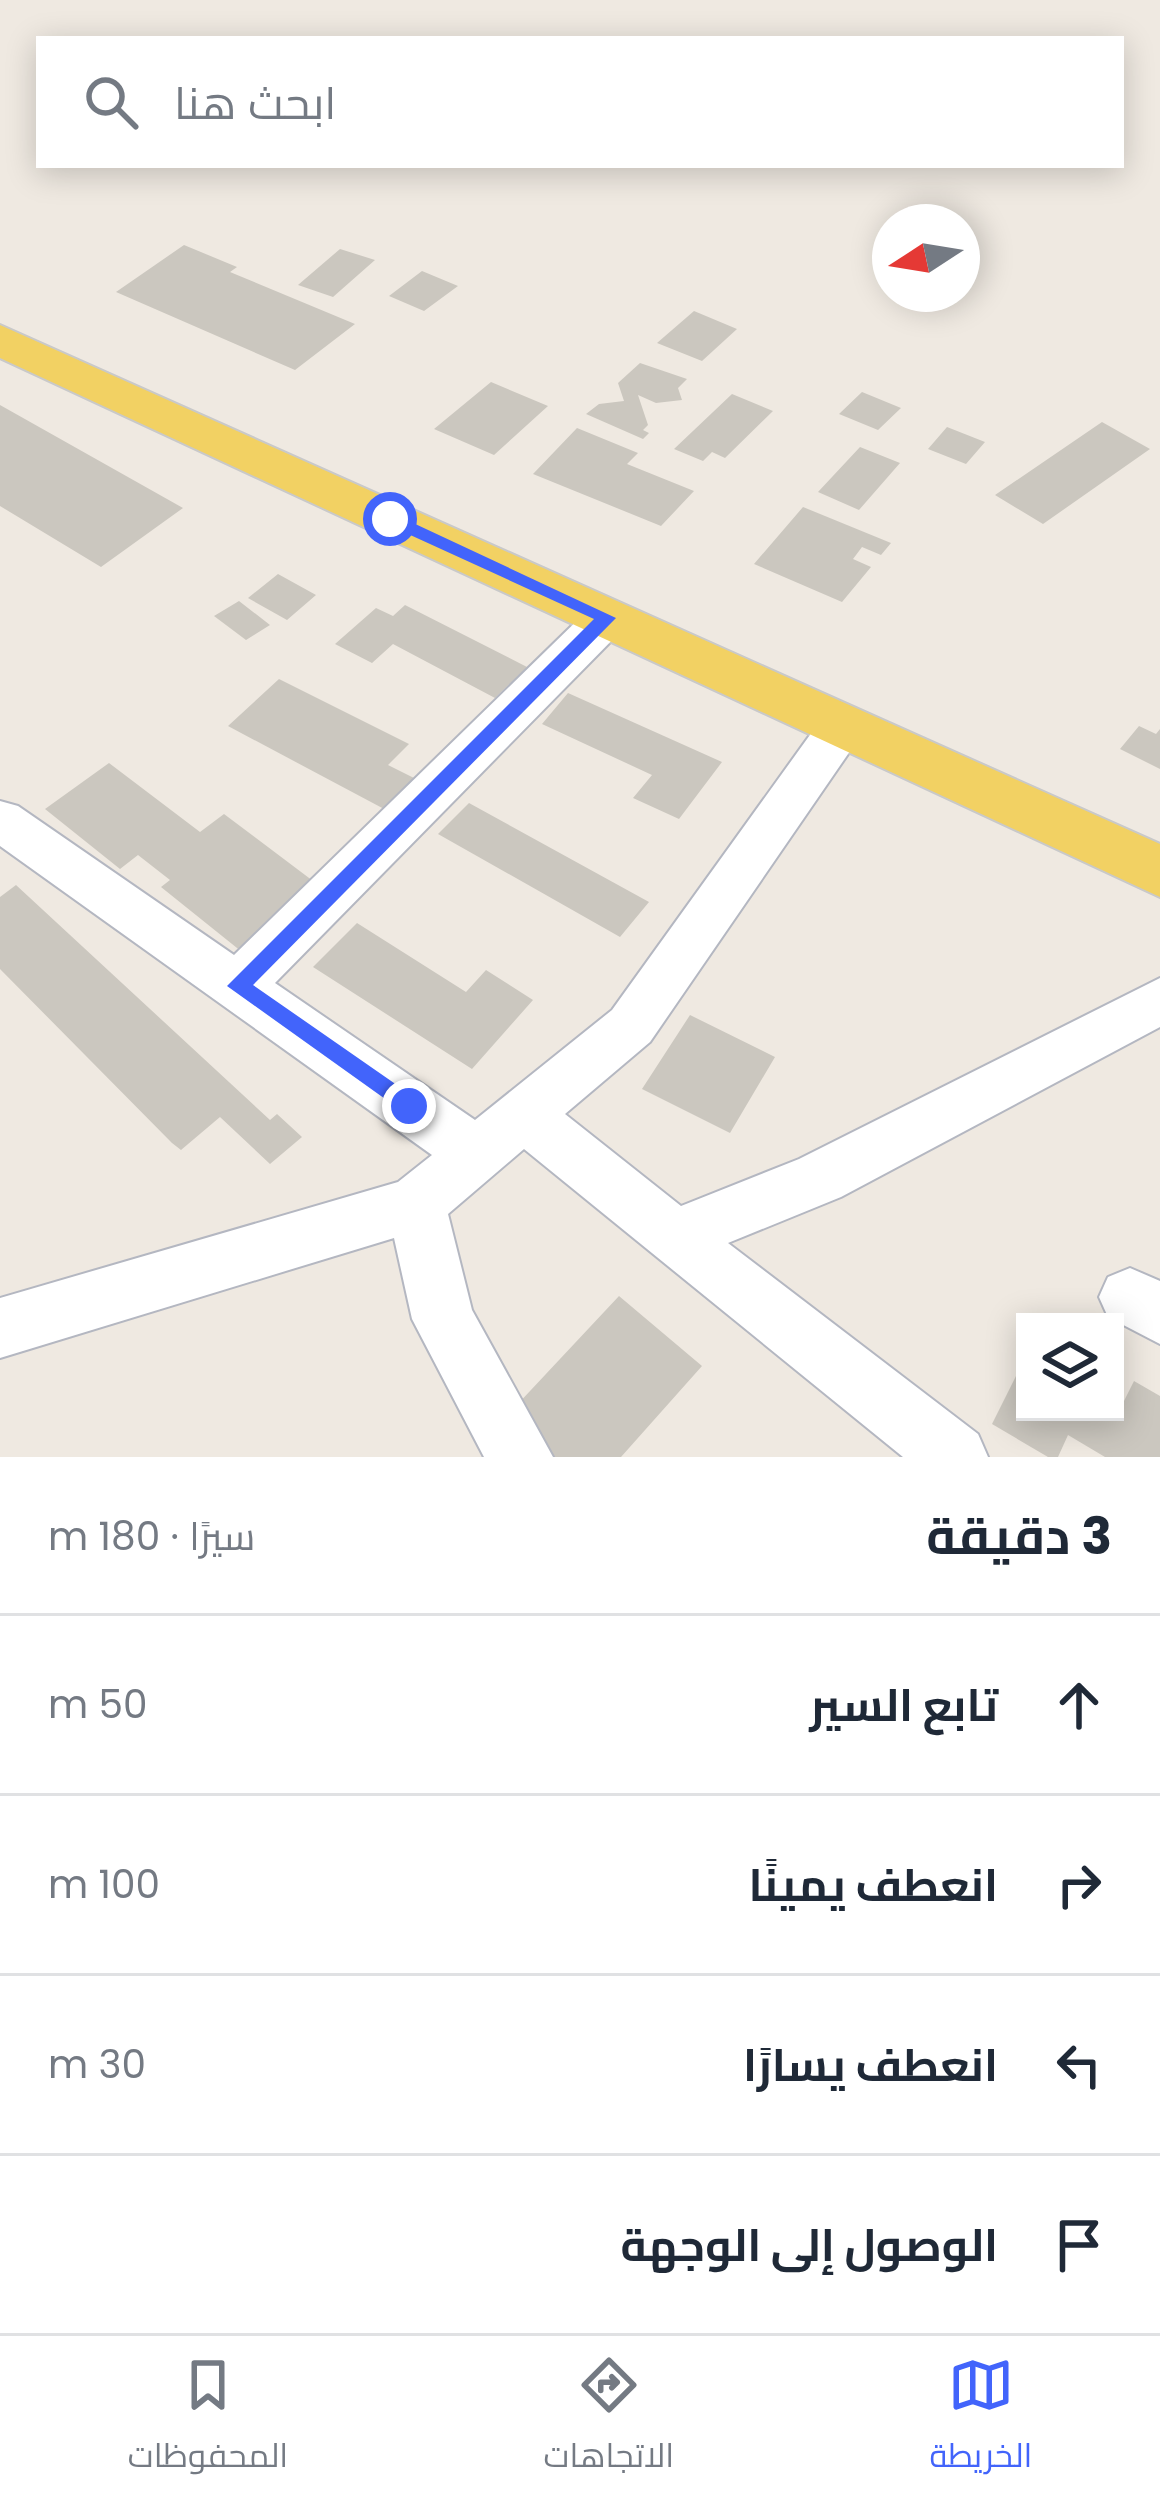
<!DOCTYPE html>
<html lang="ar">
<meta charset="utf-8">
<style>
body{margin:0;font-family:Poppins,Cairo,sans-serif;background:#f2f2f3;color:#1f2937;direction:rtl}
.controls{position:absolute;right:36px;bottom:36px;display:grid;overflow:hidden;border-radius:0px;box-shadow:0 6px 30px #0003}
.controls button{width:108px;height:108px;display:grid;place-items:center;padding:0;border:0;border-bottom:3px solid #e0e1e3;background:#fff;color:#1f2937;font:60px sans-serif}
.compass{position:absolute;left:872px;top:204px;width:108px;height:108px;border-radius:50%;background:#fff;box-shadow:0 6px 30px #0003;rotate:258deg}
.stop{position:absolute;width:36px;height:36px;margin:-27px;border:9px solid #4264fb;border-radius:50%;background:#fff}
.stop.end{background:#4264fb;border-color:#fff;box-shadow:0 3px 12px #0008}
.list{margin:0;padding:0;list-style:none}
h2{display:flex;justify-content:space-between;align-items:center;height:156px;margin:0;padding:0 48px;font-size:51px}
h2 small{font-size:39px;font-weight:400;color:#747a83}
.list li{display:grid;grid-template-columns:78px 1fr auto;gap:36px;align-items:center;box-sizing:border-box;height:180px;padding:0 48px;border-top:3px solid #e0e1e3}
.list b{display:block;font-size:45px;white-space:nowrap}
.list em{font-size:39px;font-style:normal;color:#747a83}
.icon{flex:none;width:66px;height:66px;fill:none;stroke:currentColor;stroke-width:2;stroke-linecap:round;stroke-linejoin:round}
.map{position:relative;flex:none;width:1160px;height:1457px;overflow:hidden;direction:ltr}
.search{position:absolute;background:#fff;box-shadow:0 6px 30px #0003;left:36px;right:36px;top:36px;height:132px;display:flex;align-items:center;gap:30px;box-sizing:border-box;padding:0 42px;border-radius:0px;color:#747a83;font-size:45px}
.sheet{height:876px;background:#fff}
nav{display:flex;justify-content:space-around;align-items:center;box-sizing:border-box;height:168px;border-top:3px solid #e0e1e3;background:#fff;font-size:33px;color:#747a83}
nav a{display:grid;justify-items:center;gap:6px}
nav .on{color:#4264fb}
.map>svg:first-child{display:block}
.building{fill:#cbc7bf}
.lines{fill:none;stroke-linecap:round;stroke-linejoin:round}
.minor-casing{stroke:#b4b7c1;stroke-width:4}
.major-casing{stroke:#c9c9c9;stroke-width:4}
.minor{fill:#fff;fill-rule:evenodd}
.major{fill:#f2d163;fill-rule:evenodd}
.route{fill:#4264fb}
</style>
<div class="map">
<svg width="1160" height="1457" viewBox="0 0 1160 1457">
<rect width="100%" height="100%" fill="#efe9e1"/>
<!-- building -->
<path class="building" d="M184 245 237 267 230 272 355 324 295 370 116 292Z
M340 249 375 260 333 297 298 285Z
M422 271 458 286 424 311 389 296Z
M694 311 737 329 702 361 657 343Z
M640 363 687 379 678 388 682 400 656 403 638 395 648 425 643 430 649 433 643 439 586 414 599 404 624 401 618 383Z
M491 382 548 406 494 455 434 429Z
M862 392 901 408 878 430 839 414Z
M732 394 773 411 725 458 712 452 703 461 674 449Z
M0 405 183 508 101 567 0 506Z
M1102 422 1150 449 1043 524 995 495Z
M947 427 985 442 966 464 928 449Z
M577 428 638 453 627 464 694 491 661 526 533 474Z
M860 447 900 463 859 510 818 492Z
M803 507 891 543 881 555 862 547 853 559 871 567 842 602 754 564Z
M278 574 316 595 287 620 248 598Z
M239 601 270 625 246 640 214 616Z
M405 605 527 667 495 698 393 644 372 663 335 644 376 608 393 616Z
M279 679 409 744 388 765 416 779 386 810 228 726Z
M568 693 722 762 679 819 633 798 652 775 542 724Z
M1139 726 1156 734 1160 729V769L1120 749Z
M109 763 200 832 224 814 321 887 242 952 161 887 170 880 138 855 120 869 45 809Z
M469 803 649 902 620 937 438 834Z
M16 885 270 1120 277 1114 302 1137 270 1164 220 1117 181 1150 172 1143 0 969V897Z
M357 923 466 992 486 970 533 1000 472 1069 313 967Z
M690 1015 775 1057 730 1133 642 1089Z
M619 1296 702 1366 621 1457H541L502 1421Z
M1025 1358V1412H1115V1403L1121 1407 1134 1381 1160 1396V1457H1105L1068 1435 1058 1457H1048L992 1424Z"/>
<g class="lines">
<defs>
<path id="minor" d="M607 602 623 607 630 618 623 629 275 983 475 1120 612 1010 825 714 842 708 859 714 866 726 859 738 650 1042 565 1114 681 1206 799 1159 1160 978V1027L841 1197 728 1243 978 1434 988 1457H903L524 1149 448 1214 472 1310 553 1457H484L412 1319 394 1238 0 1358V1298L398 1182 432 1155 0 846V801L18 806 234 955 591 607Z
M1130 1268 1160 1281V1344L1108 1317 1099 1297 1108 1277Z"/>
<path id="major" d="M0 325 1160 844V897L0 358Z"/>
</defs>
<!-- minor casing -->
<use href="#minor" class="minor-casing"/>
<!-- major casing -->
<use href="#major" class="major-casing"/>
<!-- minor -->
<use href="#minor" class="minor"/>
<!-- major -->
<use href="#major" class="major"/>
</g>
<!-- route -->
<path class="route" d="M384 515H396L616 618 253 985 417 1099V1113L409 1116 227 986 594 619 384 523Z"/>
</svg>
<div class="controls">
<button><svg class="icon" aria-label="layers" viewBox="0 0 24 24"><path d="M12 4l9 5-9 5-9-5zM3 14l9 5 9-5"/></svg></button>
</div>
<svg class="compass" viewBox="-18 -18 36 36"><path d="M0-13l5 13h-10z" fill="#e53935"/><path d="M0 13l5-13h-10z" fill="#747a83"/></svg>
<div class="stop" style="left:390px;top:519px"></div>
<div class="stop end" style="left:409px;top:1106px"></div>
<div class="search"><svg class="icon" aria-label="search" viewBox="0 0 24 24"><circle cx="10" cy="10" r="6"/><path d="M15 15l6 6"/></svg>ابحث هنا</div>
</div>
<section class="sheet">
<h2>3 دقيقة<small>سيرًا · 180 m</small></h2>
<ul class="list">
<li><svg class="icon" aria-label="ahead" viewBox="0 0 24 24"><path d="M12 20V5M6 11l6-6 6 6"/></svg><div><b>تابع السير</b></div><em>50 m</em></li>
<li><svg class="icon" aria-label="right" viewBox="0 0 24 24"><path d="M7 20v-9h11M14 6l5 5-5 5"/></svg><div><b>انعطف يمينًا</b></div><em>100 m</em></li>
<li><svg class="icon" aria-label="left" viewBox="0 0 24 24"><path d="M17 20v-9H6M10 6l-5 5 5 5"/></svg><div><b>انعطف يسارًا</b></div><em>30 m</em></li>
<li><svg class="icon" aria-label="arrive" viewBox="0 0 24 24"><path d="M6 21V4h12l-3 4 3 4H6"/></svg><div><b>الوصول إلى الوجهة</b></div></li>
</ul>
</section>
<nav>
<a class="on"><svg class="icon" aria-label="map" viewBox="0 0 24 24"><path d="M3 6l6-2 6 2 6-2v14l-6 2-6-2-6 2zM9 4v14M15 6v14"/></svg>الخريطة</a>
<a><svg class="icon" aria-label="directions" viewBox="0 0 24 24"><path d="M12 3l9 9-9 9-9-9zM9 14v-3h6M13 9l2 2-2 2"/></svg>الاتجاهات</a>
<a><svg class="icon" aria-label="saved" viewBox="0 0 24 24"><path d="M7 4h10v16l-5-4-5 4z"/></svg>المحفوظات</a>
</nav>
